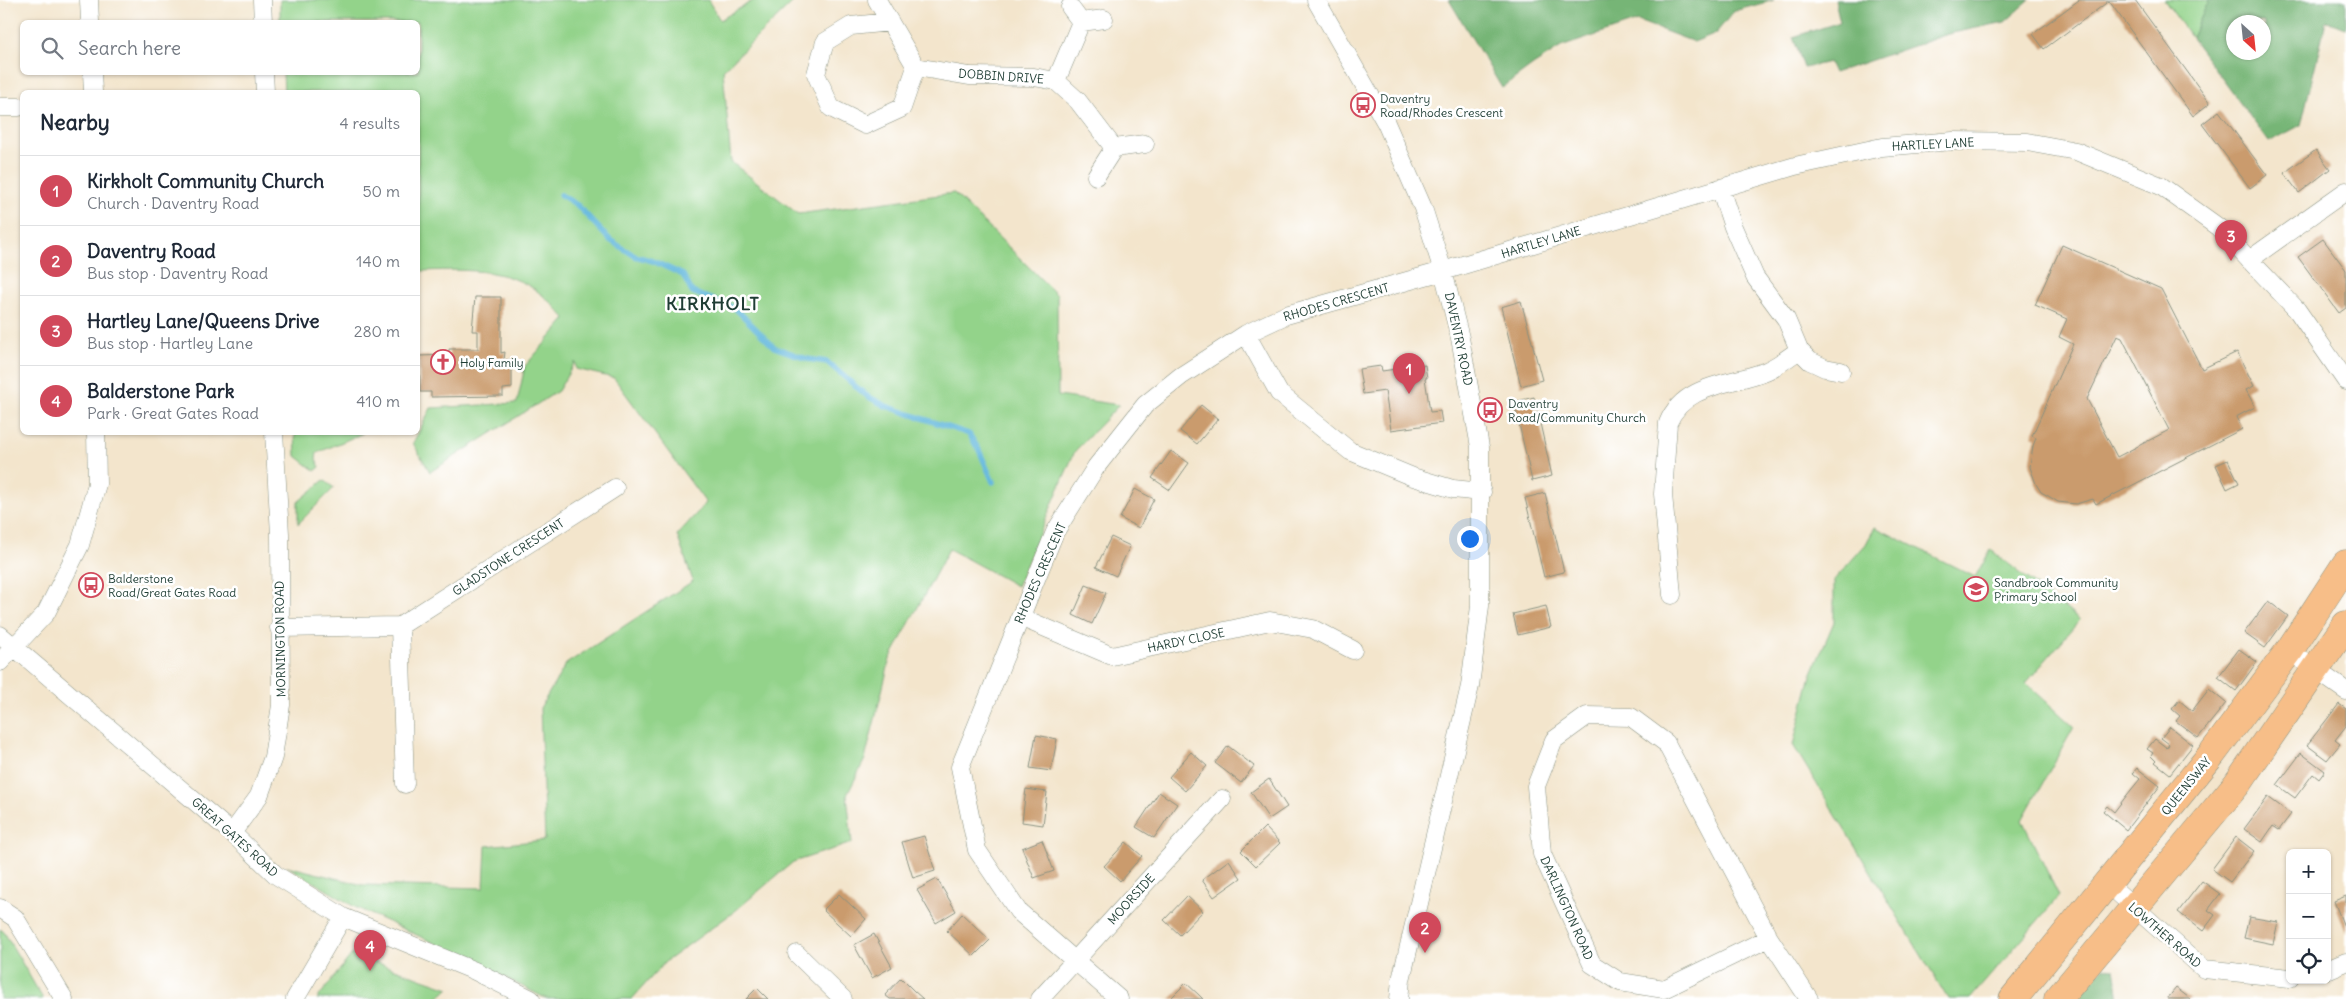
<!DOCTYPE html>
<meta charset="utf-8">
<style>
body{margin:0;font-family:Delius,sans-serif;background:#f2f2f3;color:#1f2937}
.controls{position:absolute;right:15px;bottom:15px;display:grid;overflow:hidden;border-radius:8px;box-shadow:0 1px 4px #0004}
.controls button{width:45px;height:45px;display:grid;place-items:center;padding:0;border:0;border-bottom:1px solid #e0e1e3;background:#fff;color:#1f2937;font:25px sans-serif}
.compass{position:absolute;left:2226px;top:15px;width:45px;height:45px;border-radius:50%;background:#fff;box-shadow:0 1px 4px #0004;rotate:153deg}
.you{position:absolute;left:1469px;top:538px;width:18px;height:18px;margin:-12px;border:4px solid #fff;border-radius:50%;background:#1a73e8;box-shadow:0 0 0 8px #1a73e833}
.badge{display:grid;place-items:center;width:32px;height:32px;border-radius:50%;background:#d1495b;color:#fff;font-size:16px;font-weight:700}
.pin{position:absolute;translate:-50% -41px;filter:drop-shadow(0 1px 2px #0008)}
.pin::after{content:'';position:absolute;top:26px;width:18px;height:15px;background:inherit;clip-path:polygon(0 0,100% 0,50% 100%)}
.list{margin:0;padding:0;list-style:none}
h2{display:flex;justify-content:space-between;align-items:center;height:65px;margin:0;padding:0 20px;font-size:21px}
h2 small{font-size:16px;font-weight:400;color:#747a83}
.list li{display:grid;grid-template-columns:32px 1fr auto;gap:15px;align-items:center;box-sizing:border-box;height:70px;padding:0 20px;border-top:1px solid #e0e1e3}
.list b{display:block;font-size:19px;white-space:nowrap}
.list p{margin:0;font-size:16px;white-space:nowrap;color:#747a83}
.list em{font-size:16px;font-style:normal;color:#747a83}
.icon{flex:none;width:28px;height:28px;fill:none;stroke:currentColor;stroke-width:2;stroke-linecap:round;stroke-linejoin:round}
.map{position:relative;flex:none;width:2346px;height:999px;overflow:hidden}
.search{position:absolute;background:#fff;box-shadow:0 1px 4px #0004;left:20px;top:20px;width:400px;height:55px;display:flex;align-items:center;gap:12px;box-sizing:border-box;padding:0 18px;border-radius:8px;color:#747a83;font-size:19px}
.panel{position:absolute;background:#fff;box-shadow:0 1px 4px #0004;left:20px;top:90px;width:400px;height:345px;border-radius:8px}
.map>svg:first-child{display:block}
.green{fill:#93d38a;stroke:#59885f}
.forest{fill:#76b576;stroke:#4a7955;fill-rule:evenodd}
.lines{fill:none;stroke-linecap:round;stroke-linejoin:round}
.stream{stroke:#5fb6dc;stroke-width:5.5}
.building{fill:#ca9b6d;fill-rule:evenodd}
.minor-casing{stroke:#899180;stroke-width:19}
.trunk-casing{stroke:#899180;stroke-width:29}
.minor{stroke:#fff;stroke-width:18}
.trunk{stroke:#f7be88;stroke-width:28}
.labels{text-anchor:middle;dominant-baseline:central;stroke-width:5;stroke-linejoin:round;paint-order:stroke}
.street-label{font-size:12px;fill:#1f3d34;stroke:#fff}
.poi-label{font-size:12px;fill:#1f3d34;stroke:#fff;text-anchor:start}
.district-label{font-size:18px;font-weight:bold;letter-spacing:1px;fill:#1f3d34;stroke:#fff}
</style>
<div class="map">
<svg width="2346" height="999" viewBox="0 0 2346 999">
<rect width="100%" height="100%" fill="#fff"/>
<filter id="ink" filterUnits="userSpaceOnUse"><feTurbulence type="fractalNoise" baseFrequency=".02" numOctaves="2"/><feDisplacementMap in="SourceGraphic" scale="10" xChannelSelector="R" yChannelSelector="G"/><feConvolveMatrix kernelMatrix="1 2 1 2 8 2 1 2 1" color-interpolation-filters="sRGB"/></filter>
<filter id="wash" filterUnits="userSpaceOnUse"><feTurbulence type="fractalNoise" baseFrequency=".0096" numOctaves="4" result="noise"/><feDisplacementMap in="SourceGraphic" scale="20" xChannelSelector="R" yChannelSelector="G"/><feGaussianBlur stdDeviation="1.12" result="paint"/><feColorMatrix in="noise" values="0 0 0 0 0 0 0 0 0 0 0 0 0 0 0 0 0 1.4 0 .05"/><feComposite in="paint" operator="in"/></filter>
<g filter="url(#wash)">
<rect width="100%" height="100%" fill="#f3e5cc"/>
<!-- green -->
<path class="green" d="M280 0H708L720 20 754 0H795L723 70 731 162 798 214 954 193 1057 295 1058 396 1119 405 1075 451 1017 586 949 549 890 659 865 759 847 795 852 843 793 862 735 911 665 962 632 999H547L463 956 355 907 287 866 363 885 484 888 486 846 545 840 540 708 566 664 693 581 677 535 706 503 614 378 576 369 575 362 558 391 430 472 413 443 431 408 517 403 525 366 566 319C558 310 550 301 541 294 507 266 459 270 418 271V92H284L283 73 418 72V22H280Z
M2164 0H2209L2192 38Z
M295 433V432L363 433 317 453 316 459 320 467 315 471 296 456Z
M324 480 334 488 298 524V502Z
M1875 527 1975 577 1991 550 2080 620 2026 683 2074 727 2022 820 2059 896 1970 999H1948L1793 745 1811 675 1834 622V580L1866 544Z
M0 929 4 932 43 999H0Z
M352 954 449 988 437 999H317Z"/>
<!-- forest -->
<path class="forest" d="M1449 0H1774L1734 11 1716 33 1694 42 1638 21 1561 47 1533 65 1502 88Z
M1835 0H2030L2005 22 1948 34 1834 73 1829 62 1804 68 1793 37 1840 22Z
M2209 0H2346V28L2326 21 2301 125 2269 142 2192 38ZM2264 22V52H2234V22Z
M2104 967 2114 968 2119 999H2077Z"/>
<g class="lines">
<!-- stream -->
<path class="stream" d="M561 195 577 205 610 240 635 256 653 261 683 275 692 292 735 308 774 347 807 359 827 362 867 396 886 406 969 434 979 450 993 482"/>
</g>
<g id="blocks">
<!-- building -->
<path class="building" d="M2079 0H2135L2210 103 2193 116 2109 1 2044 49 2033 34Z
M2219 111 2267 175 2250 188 2202 124Z
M2316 150 2330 169 2299 193 2284 173Z
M2323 239 2346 270V308L2339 313 2298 257Z
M2062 245 2161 289 2202 369 2237 352 2254 386 2246 390 2255 407 2236 417 2242 429 2096 504 2093 499 2076 504 2058 502 2050 497 2041 492 2036 484 2030 467 2033 446 2036 438 2032 436 2073 344 2059 337 2067 319 2035 305ZM2117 336 2122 338 2169 430 2117 457 2087 399Z
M475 297H501V353L505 352 504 360 512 359V388L503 389V396L431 397V392H420L419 356 449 355V349H478V331H472Z
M1521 301 1542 380 1521 386 1501 307Z
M1425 365 1427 378H1425L1430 412 1440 411 1442 423 1391 430 1385 391 1363 394 1359 369 1381 366 1382 371Z
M1534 397 1552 476 1532 481 1514 402Z
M1201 405 1218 419 1197 444 1180 431Z
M1171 451 1189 463 1170 490 1152 478Z
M2228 460 2239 483 2227 489 2216 465Z
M1135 489 1154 499 1139 528 1120 518Z
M1545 493 1564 572 1544 577 1525 498Z
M1111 537 1130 546 1116 576 1096 567Z
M1086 585 1106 593 1092 624 1073 615Z
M2268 601 2288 616 2265 648 2244 633Z
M1546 606 1551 627 1518 635 1513 614Z
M2239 649 2257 662 2236 691 2218 677Z
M2209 689 2226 703 2198 738 2176 721 2180 716 2172 709 2179 700 2192 711Z
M2339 704 2346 709V726L2335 740 2340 744 2327 760 2307 745Z
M2170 727 2193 745 2170 774 2155 762 2156 761 2151 756 2153 753 2147 749 2155 739 2167 748 2169 744 2161 738Z
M1036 735 1057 739 1051 771 1030 768Z
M1228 746 1254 766 1241 783 1215 763Z
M1191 752 1207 766 1185 791 1169 777Z
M2301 753 2325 771 2319 779 2313 774 2295 798 2277 785Z
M2137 768 2160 786 2126 830 2103 811 2107 806 2114 812 2127 795 2140 779 2133 773Z
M1269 779 1287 807 1269 819 1251 792Z
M1026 789 1047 792 1043 825 1022 822Z
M1159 792 1177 804 1154 838 1136 827Z
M2268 797 2291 814 2279 830 2273 826 2262 842 2244 829Z
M1265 827 1280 843 1256 866 1241 851Z
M924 836 935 871 913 878 902 842Z
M2236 837 2254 851 2230 882 2212 869Z
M1042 840 1054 871 1034 878 1022 848Z
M1126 842 1142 856 1120 881 1104 866Z
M1229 860 1241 878 1214 897 1202 880Z
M937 879 956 911 936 923 917 890Z
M2202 881 2220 894 2208 910 2215 915 2203 931 2178 912Z
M839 894 866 919 851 936 823 910Z
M1187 896 1203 911 1180 935 1164 920Z
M2346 896V932L2334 901Z
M962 914 990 940 974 956 947 931Z
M2249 917 2278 922 2273 944 2244 938Z
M874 934 892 967 872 978 854 945Z
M901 978 914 991 923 999H890L885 995Z
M1186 983 1199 995 1203 999H1170Z
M757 988 768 999H746Z
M2176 988 2188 997 2191 999H2167Z"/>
</g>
</g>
<g filter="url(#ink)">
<use href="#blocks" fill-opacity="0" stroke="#899180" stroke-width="1"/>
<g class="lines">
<defs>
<path id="minor" d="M89 0 90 22
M262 0 263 22
M877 0 916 67 902 108 865 125 831 108 816 74 825 42 851 26 890 22
M1316 0 1386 123 1423 208 1443 271 1460 338 1480 447V606L1470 686 1401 980 1399 999
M1070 7 1081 22 1104 19
M916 67 969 76 1034 77 1056 81 1078 101 1114 148
M92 72 93 92
M264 72 265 92
M1056 81 1081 22
M0 107H19
M1096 176 1114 148 1145 144
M1720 188 1733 227 1755 277 1786 319 1799 350 1810 361 1825 368 1841 371
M2249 260 2346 191
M1246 334 1279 393 1350 451 1413 477 1453 489 1482 492
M1672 595 1663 494 1668 423C1684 383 1732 385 1766 371 1778 366 1789 357 1799 350
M1020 617 1112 656 1270 621 1313 629 1353 650
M279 628 400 626
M0 635 232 833 276 875 343 917 475 971 531 999
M2289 651 2346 691
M0 662 46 613 80 545 97 484 96 432
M405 784 400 626 615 488
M232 833 259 796 273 757 281 705 280 534 274 432
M2107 883 2204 969 2290 978
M0 908 15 918 64 999
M1769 938 1664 989 1620 982 1592 964 1542 854 1536 786 1554 740 1587 716 1631 717 1666 743 1769 938 1809 999
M797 954 843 999
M2327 970 2346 962
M295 999 343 917
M1040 999 1222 799
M1119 999 1018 911 977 850 960 767 1055 532 1096 467 1145 405 1181 376 1246 334 1286 315 1443 271 1795 166 1882 147 1953 141 2027 142 2076 151 2161 186 2218 227 2297 310 2346 381"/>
<path id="trunk" d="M2013 999 2212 754 2289 651 2346 564
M2058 999 2237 784 2346 625"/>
</defs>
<!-- minor casing -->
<use href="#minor" class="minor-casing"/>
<!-- trunk casing -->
<use href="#trunk" class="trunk-casing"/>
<!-- minor -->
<use href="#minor" class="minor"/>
<!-- trunk -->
<use href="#trunk" class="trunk"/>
</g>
</g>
<!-- icons -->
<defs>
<symbol id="bus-ring" viewBox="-11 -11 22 22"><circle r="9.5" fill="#fff" stroke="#d1495b" stroke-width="1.5"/><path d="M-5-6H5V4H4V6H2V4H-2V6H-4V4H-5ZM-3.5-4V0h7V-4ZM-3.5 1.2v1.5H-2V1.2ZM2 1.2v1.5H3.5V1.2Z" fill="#d1495b"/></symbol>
<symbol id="church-ring" viewBox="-11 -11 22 22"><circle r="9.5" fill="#fff" stroke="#d1495b" stroke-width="1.5"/><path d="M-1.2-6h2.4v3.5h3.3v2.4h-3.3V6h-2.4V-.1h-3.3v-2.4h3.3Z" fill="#d1495b"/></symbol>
<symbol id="school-ring" viewBox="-11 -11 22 22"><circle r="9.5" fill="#fff" stroke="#d1495b" stroke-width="1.5"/><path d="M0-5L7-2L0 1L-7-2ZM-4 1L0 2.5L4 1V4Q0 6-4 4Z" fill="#d1495b"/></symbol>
</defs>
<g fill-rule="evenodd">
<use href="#bus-ring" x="1349" y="91" width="28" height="28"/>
<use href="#church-ring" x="429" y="348" width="28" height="28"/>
<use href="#bus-ring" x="1476" y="396" width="28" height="28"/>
<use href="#bus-ring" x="77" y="571" width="28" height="28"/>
<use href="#school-ring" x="1962" y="575" width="28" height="28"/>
</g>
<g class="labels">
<!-- street labels -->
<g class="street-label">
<text transform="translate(1001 76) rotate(4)">DOBBIN DRIVE</text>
<text transform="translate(1933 144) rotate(-3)">HARTLEY LANE</text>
<text transform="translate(1541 242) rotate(-17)">HARTLEY LANE</text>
<text transform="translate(1336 302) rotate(-16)">RHODES CRESCENT</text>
<text transform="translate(1459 339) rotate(78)">DAVENTRY ROAD</text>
<text transform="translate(508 557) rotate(-33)">GLADSTONE CRESCENT</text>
<text transform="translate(1040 573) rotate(-66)">RHODES CRESCENT</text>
<text transform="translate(280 639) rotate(-91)">MORNINGTON ROAD</text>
<text transform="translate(1186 640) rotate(-12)">HARDY CLOSE</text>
<text transform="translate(2186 786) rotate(-51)">QUEENSWAY</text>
<text transform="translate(235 837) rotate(42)">GREAT GATES ROAD</text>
<text transform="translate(1131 899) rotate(-48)">MOORSIDE</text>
<text transform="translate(1567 908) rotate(66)">DARLINGTON ROAD</text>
<text transform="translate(2165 935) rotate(41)">LOWTHER ROAD</text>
</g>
<!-- poi labels -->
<g class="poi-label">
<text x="1380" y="98">Daventry<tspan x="1380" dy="14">Road/Rhodes Crescent</tspan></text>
<text x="460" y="362">Holy Family</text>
<text x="1508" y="403">Daventry<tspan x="1508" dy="14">Road/Community Church</tspan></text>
<text x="108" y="578">Balderstone<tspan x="108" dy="14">Road/Great Gates Road</tspan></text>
<text x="1994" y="582">Sandbrook Community<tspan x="1994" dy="14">Primary School</tspan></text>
</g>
<!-- district labels -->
<g class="district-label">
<text x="713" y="303">KIRKHOLT</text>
</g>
</g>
</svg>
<div class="controls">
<button>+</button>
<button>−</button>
<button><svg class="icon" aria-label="locate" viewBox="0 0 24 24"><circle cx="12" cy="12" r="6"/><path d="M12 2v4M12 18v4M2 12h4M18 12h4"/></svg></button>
</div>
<svg class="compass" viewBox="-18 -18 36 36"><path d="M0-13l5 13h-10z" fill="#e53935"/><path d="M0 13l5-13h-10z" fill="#747a83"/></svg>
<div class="you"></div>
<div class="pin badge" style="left:1409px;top:394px">1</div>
<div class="pin badge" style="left:1425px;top:953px">2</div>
<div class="pin badge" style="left:2231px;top:261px">3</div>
<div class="pin badge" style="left:370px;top:971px">4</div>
<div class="search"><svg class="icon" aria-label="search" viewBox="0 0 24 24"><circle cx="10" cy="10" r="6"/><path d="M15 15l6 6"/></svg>Search here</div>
<section class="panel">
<h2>Nearby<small>4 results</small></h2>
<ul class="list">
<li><span class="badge">1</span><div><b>Kirkholt Community Church</b><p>Church · Daventry Road</p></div><em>50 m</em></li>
<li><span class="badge">2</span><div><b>Daventry Road</b><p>Bus stop · Daventry Road</p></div><em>140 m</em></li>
<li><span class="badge">3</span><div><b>Hartley Lane/Queens Drive</b><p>Bus stop · Hartley Lane</p></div><em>280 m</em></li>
<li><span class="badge">4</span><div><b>Balderstone Park</b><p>Park · Great Gates Road</p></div><em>410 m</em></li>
</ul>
</section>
</div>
